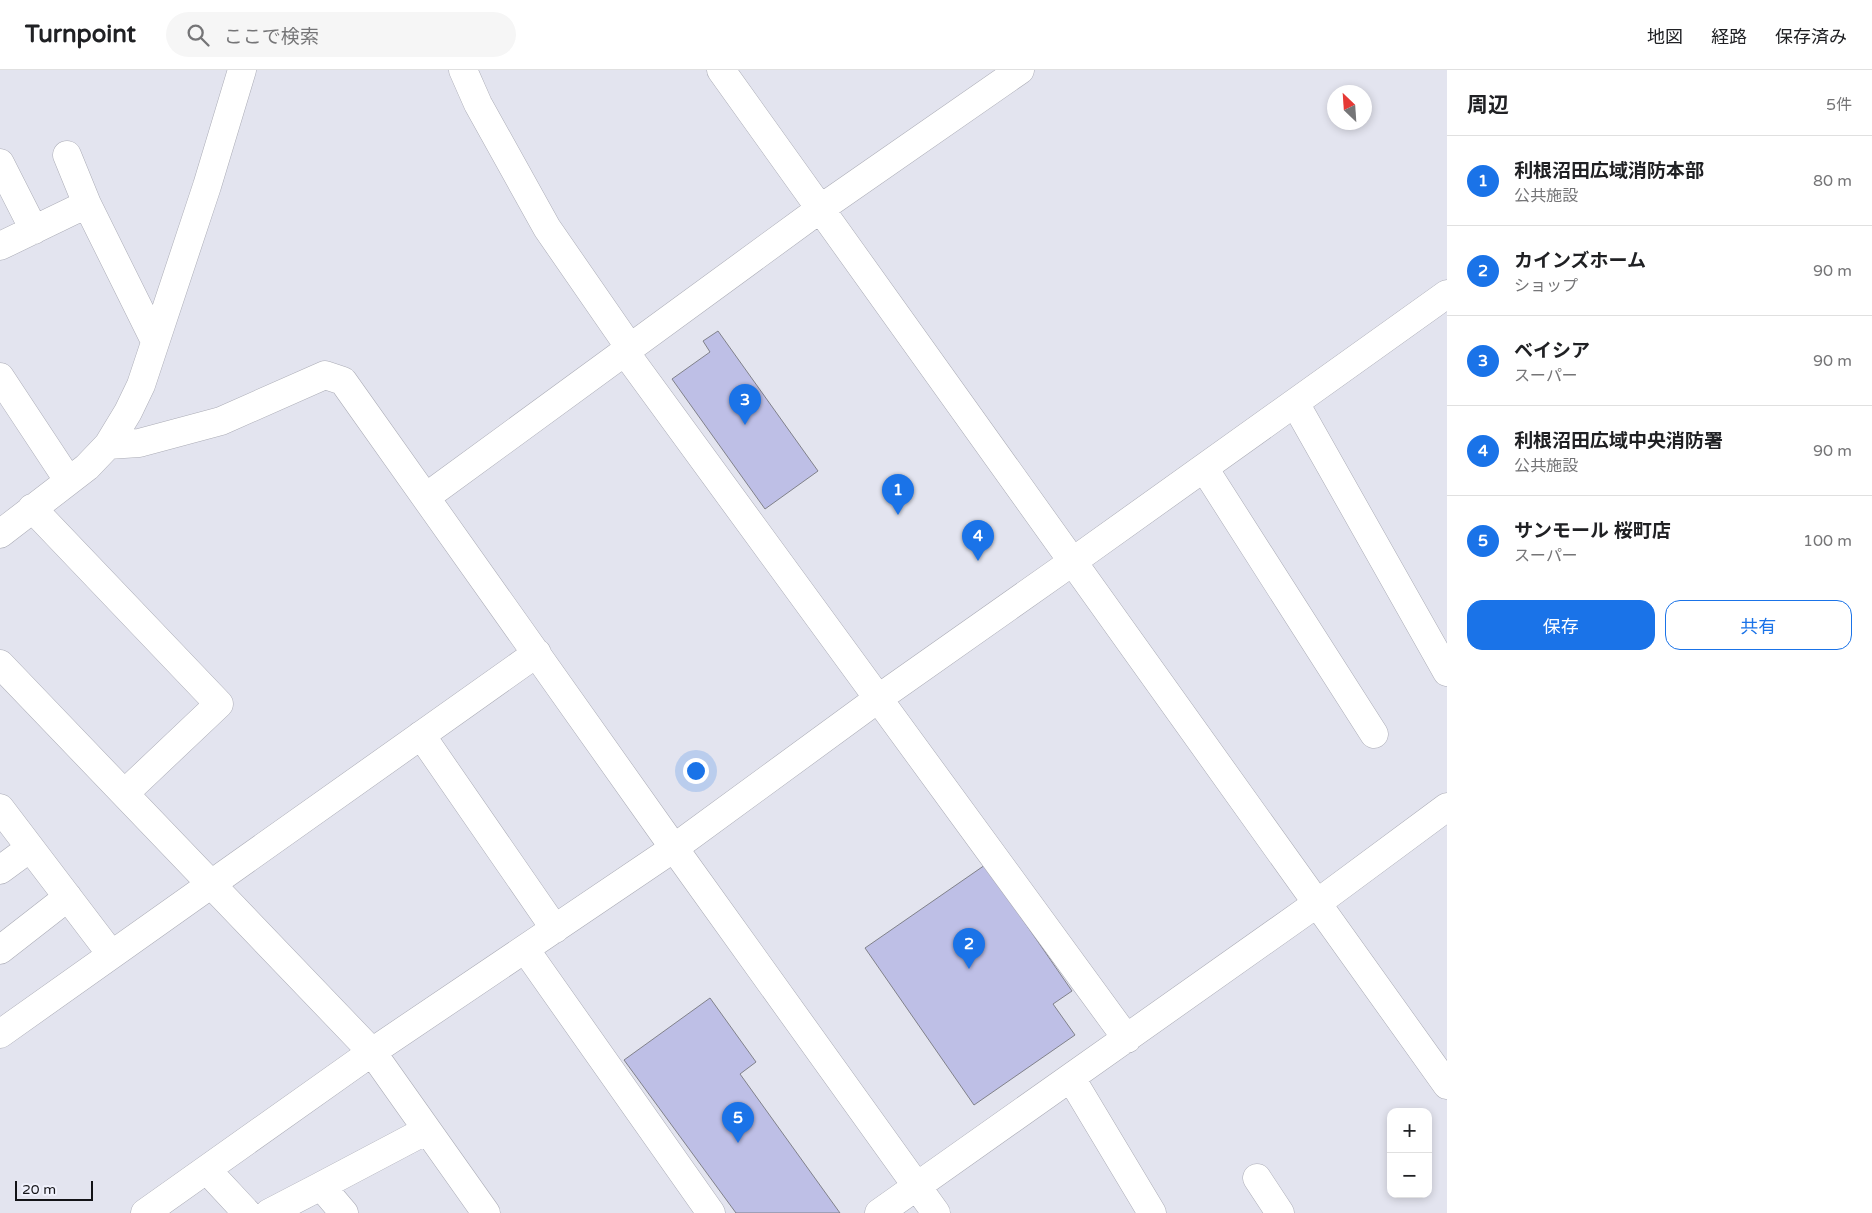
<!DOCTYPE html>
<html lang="ja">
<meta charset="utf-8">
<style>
body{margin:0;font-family:"Varela Round","Noto Sans JP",sans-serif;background:#f6f6f6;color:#202124}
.controls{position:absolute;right:15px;bottom:15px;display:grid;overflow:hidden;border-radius:10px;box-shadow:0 2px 8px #0003}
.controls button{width:45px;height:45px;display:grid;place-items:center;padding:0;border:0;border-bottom:1px solid #e0e0e0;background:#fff;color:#202124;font:25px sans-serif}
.compass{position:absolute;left:1327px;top:15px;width:45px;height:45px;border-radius:50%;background:#fff;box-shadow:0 2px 8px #0003;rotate:335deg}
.scale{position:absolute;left:15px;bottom:12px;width:78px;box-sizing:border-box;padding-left:5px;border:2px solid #131317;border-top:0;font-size:14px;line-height:18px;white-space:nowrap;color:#131317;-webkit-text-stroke:4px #f0f1fc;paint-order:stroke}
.you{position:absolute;left:695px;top:700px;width:18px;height:18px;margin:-12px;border:4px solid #fff;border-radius:50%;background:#1a73e8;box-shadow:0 0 0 8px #1a73e833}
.badge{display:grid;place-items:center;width:32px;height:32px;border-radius:50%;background:#1a73e8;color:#fff;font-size:16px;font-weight:700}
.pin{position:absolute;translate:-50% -41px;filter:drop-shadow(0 1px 2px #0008)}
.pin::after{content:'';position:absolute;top:26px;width:18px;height:15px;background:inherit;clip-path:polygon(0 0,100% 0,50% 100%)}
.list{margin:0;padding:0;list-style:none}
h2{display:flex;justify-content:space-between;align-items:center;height:65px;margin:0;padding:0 20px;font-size:21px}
h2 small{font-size:16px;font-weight:400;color:#757577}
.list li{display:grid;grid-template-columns:32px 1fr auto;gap:15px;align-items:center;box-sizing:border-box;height:90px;padding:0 20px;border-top:1px solid #e0e0e0}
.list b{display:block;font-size:19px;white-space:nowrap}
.list p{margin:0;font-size:16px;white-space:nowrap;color:#757577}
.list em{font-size:16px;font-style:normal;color:#757577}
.actions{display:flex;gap:10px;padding:15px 20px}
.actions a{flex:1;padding:11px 0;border:1px solid #1a73e8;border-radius:15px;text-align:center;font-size:18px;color:#1a73e8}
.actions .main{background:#1a73e8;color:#fff}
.icon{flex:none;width:28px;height:28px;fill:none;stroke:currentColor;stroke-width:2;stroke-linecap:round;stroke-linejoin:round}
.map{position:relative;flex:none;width:1447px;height:1143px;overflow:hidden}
header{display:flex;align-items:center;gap:30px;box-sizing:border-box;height:70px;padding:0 25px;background:#fff;border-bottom:1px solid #e0e0e0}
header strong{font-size:24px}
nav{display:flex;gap:28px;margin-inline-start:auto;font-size:18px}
.search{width:350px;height:45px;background:#f6f6f6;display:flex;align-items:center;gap:12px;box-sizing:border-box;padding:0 18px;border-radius:28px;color:#757577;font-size:19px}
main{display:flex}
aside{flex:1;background:#fff}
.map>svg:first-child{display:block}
.building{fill:#bebfe6;stroke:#80818a}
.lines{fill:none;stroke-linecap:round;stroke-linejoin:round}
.minor-casing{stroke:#abacb6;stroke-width:29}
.minor{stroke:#fff;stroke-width:28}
</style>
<header>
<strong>Turnpoint</strong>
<div class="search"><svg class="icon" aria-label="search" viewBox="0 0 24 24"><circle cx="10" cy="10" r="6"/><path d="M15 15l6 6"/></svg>ここで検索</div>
<nav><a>地図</a><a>経路</a><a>保存済み</a></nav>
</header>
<main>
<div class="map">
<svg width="1447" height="1143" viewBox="0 0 1447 1143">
<rect width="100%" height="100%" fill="#e3e4ef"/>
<!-- building -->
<path class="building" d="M718 261 818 401 765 439 672 309 710 282 703 271Z
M985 795 1072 921 1053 934 1075 965 974 1035 865 878Z
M710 928 756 992 740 1004 840 1143H736L624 990Z"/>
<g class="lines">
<defs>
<path id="minor" d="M463 0 478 34 547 158 630 278
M721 0 1447 1015
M67 85 87 134 155 271
M0 93 34 160
M0 176 87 134
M625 282 1127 969
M0 307 68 410
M1295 333 1447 602
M108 375 139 373 221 351 325 305 343 311 674 778 936 1143
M1204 398 1374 664
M426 427 820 139 1020 0
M32 438 219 634 125 723
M0 464 87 397 108 375 128 342 141 315 207 116 242 0
M0 594 372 982 486 1143
M421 665 555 859
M0 738 111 884
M0 800 30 778
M525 879 711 1143
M0 880 68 827
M0 964 537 583
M1071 1008 1152 1143
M207 1100 247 1143
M1257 1108 1280 1143
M321 1116 427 1060
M145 1143 372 982 674 778 879 628 1072 492 1447 224
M269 1143 321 1116 344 1143
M879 1143 1316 834 1447 737"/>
</defs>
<!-- minor casing -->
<use href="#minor" class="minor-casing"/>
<!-- minor -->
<use href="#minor" class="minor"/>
</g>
</svg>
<div class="controls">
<button>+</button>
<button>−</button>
</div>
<svg class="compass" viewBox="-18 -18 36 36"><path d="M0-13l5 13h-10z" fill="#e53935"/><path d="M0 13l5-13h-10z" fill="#757577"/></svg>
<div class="scale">20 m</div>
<div class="you"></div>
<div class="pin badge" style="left:898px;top:445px">1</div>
<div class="pin badge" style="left:969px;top:899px">2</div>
<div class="pin badge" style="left:745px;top:355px">3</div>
<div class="pin badge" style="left:978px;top:491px">4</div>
<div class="pin badge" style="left:738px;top:1073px">5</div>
</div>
<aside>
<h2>周辺<small>5件</small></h2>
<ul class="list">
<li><span class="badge">1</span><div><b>利根沼田広域消防本部</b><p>公共施設</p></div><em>80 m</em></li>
<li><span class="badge">2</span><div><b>カインズホーム</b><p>ショップ</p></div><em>90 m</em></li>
<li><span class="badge">3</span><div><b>ベイシア</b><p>スーパー</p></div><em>90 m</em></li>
<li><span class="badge">4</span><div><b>利根沼田広域中央消防署</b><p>公共施設</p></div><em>90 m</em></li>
<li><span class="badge">5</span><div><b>サンモール 桜町店</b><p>スーパー</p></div><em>100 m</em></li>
</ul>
<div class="actions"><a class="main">保存</a><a>共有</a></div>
</aside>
</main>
